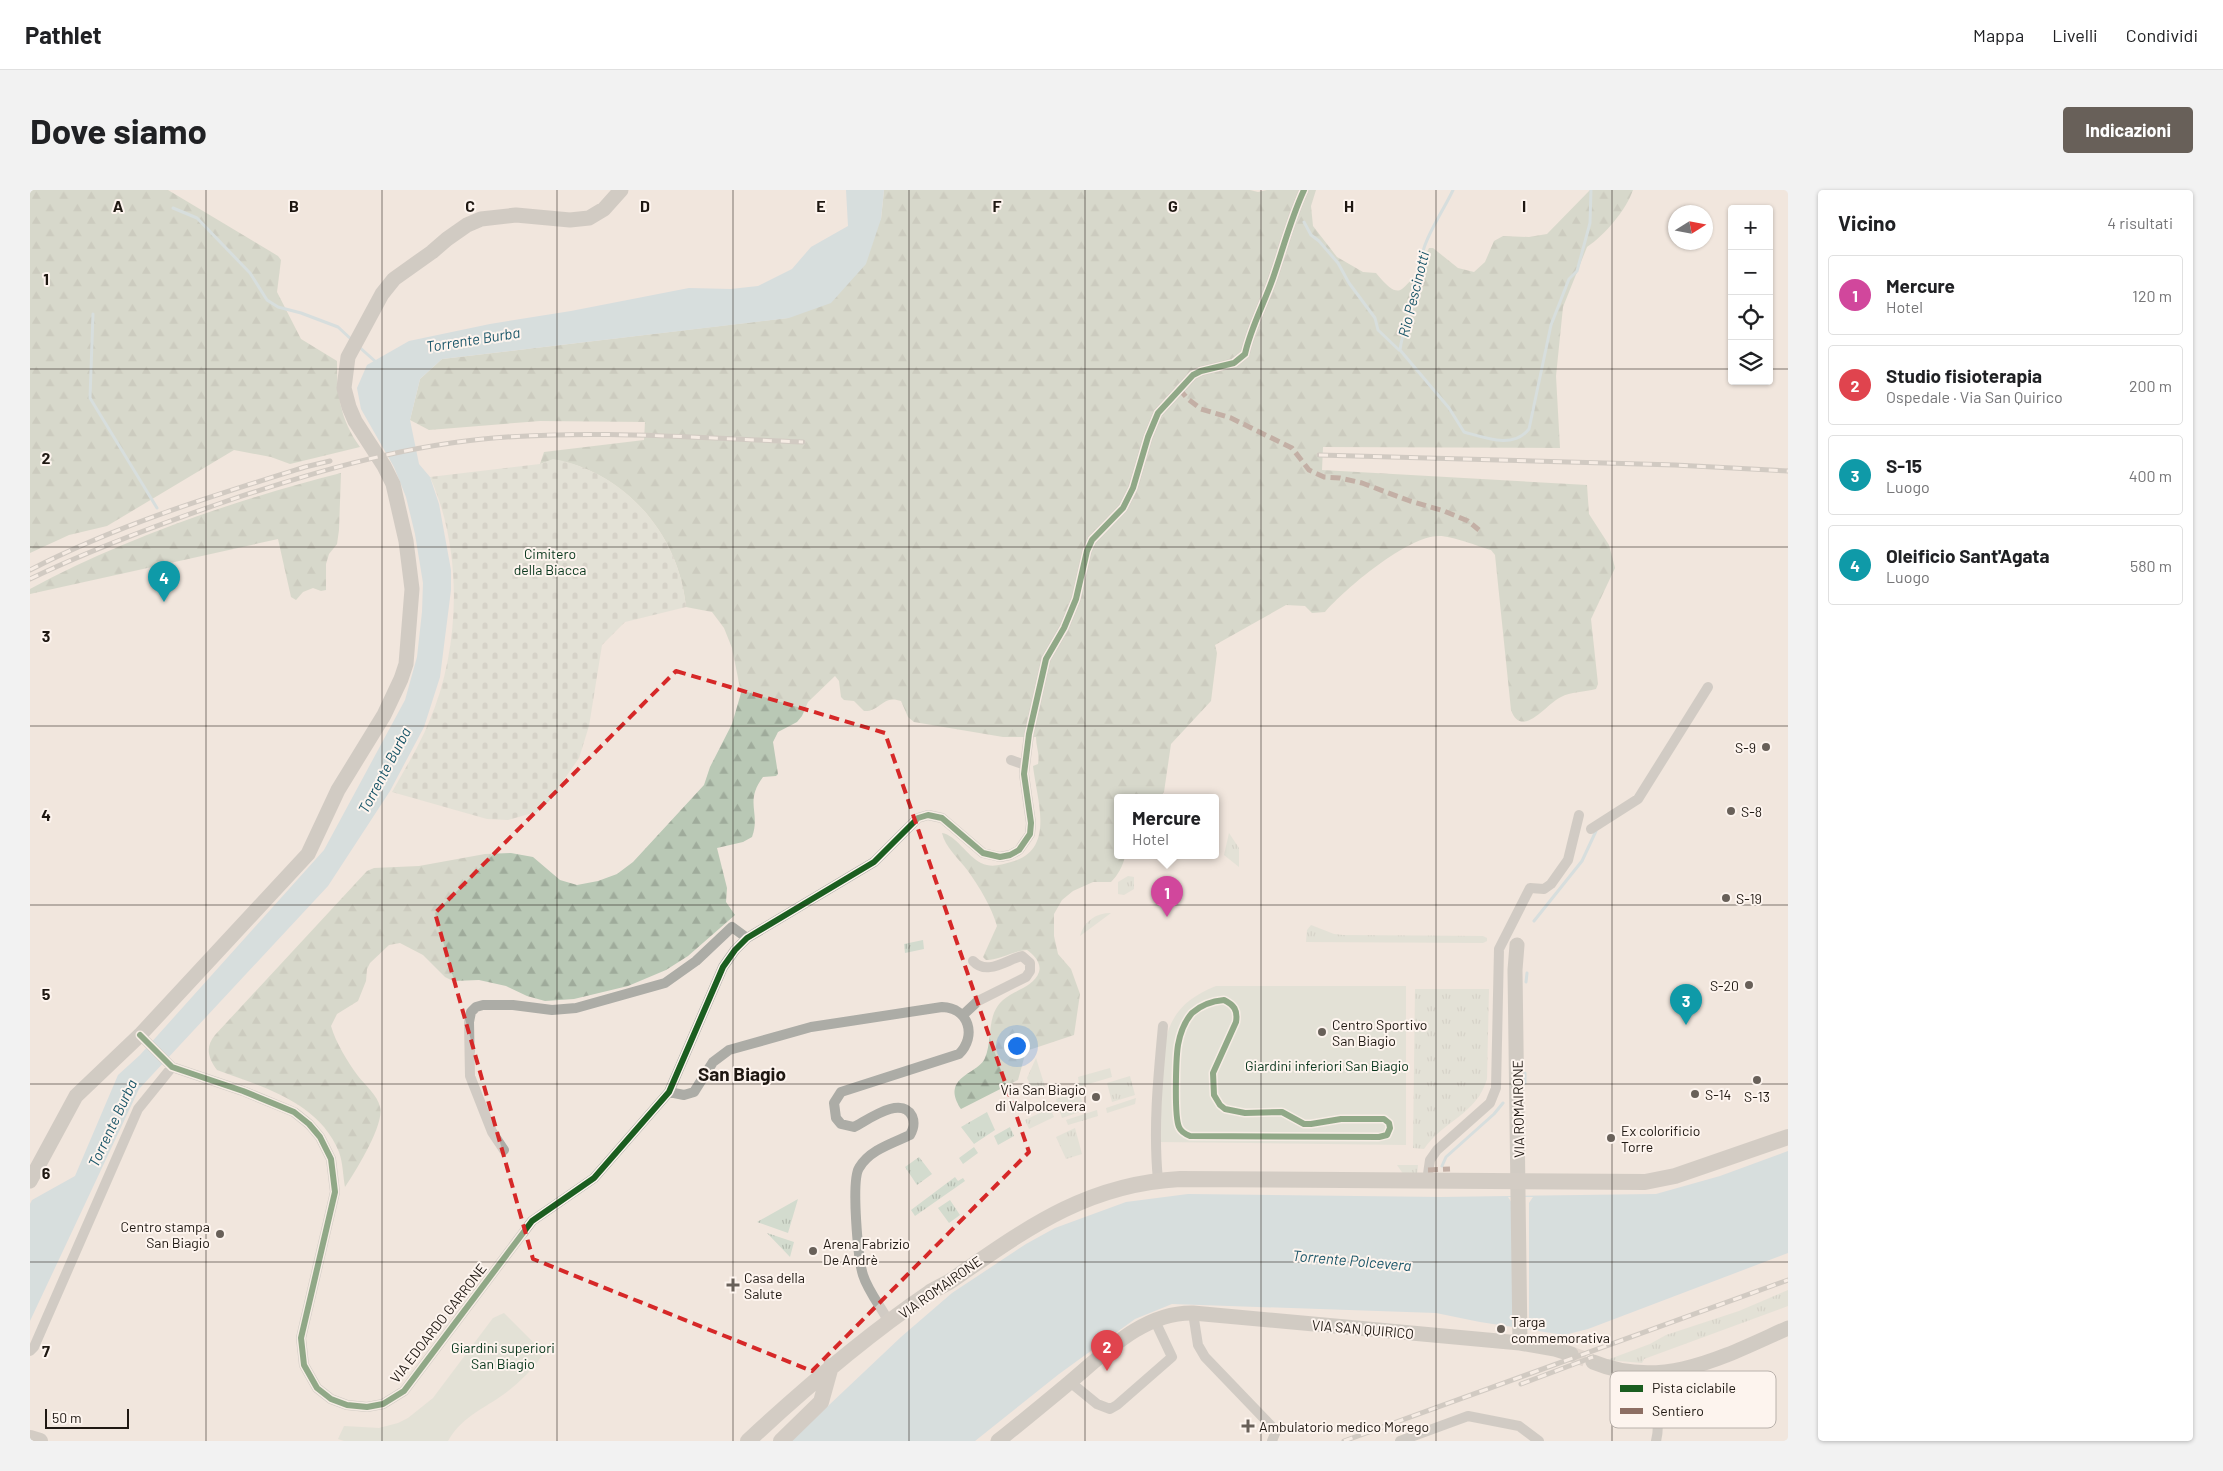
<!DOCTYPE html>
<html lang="it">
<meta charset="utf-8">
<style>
body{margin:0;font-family:Barlow,sans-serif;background:#f2f2f2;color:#202124}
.controls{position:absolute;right:15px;top:15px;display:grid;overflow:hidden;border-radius:5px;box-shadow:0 1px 4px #0004}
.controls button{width:45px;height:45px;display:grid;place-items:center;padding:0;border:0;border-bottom:1px solid #e0e0e0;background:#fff;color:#202124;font:25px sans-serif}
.compass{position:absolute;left:1638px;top:15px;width:45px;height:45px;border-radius:50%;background:#fff;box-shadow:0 1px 4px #0004;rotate:79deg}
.scale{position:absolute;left:15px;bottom:12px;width:84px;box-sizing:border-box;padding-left:5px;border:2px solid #1f1812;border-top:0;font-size:14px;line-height:18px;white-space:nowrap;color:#1f1812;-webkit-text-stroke:4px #fdf4ee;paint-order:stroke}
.you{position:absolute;left:986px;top:855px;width:18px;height:18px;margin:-12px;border:4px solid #fff;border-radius:50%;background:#1a73e8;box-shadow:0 0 0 8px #1a73e833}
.badge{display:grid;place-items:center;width:32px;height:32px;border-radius:50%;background:#686059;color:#fff;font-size:16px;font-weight:700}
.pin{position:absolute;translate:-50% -41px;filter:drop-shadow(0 1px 2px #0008)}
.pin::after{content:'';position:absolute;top:26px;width:18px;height:15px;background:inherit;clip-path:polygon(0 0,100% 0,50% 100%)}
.popup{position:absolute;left:1084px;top:604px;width:105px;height:65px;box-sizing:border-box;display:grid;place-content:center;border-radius:5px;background:#fff;filter:drop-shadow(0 1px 4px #0005);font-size:16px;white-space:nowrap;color:#757577}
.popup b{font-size:19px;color:#202124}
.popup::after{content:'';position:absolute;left:50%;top:100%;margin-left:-10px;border:10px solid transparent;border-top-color:#fff}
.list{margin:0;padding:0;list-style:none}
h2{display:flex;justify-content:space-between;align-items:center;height:65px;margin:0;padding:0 20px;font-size:21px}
h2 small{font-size:16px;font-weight:400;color:#757577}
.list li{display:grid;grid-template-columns:32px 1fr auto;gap:15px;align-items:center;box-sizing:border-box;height:80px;margin:0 10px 10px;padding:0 10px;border:1px solid #e0e0e0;border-radius:5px}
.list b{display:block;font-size:19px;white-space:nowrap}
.list p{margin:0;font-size:16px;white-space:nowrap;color:#757577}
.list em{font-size:16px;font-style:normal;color:#757577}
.icon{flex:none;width:28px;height:28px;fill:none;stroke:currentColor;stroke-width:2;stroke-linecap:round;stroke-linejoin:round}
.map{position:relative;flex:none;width:1758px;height:1251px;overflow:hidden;border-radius:5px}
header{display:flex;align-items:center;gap:30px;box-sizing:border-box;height:70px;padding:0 25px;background:#fff;border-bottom:1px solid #e0e0e0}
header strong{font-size:24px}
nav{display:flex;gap:28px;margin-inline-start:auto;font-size:18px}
.intro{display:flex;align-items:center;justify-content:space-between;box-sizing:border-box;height:120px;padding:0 30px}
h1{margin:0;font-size:35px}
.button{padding:12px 22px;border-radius:5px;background:#686059;color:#fff;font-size:18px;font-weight:700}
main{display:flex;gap:30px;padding:0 30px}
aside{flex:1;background:#fff;border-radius:5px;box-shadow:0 1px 4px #0004}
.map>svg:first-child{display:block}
.grass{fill:url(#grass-tufts)}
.forest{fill:url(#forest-firs)}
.cemetery{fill:url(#cemetery-stones)}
.park{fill:#d3dbce}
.water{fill:#b8d4de}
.pier{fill:#f1e6dd}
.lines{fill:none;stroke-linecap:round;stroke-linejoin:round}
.stream{stroke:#b8d4de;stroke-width:3}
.secondary-tunnel{stroke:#d2c7bf;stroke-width:15;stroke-dasharray:15 8;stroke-linecap:butt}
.street{stroke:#acaca6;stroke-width:10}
.secondary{stroke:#acaaa4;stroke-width:15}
.primary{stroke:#b0aea7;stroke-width:16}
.rail-casing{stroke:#aba8a2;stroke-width:5}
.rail{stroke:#fdf4ee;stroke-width:3;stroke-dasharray:9;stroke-linecap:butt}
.quiet{stroke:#8d6e63;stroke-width:5;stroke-dasharray:10 5;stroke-linecap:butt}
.cycleway-casing{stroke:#fdf4ee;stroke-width:9}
.cycleway{stroke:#1b5e20;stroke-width:6}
.marked{fill:none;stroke:#d62828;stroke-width:4;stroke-dasharray:10 6;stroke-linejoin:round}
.grid{fill:none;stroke:#1f1812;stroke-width:1;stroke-opacity:0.55}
.poi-dot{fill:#686059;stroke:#fdf4ee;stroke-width:2}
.labels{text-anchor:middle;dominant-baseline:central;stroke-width:4;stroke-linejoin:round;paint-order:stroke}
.park-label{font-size:14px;fill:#08361c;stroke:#fdf4ee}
.poi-label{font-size:14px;fill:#1f1812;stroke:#fdf4ee;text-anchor:start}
.street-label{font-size:14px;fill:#1f1812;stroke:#fdf4ee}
.water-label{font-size:15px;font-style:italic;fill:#195568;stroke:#fdf4ee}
.district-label{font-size:19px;font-weight:bold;fill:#1f1812;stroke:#fdf4ee}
.key{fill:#fdf4ee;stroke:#bab2ac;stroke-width:1}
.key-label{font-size:14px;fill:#1f1812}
.grid-label{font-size:16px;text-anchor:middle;font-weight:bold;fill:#1f1812;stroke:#fdf4ee;stroke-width:4;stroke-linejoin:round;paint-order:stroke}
</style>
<header>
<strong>Pathlet</strong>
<nav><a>Mappa</a><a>Livelli</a><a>Condividi</a></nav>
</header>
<div class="intro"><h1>Dove siamo</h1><a class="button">Indicazioni</a></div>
<main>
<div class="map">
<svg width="1758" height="1251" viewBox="0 0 1758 1251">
<defs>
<pattern id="grass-tufts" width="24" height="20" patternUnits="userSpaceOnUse" patternTransform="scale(1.25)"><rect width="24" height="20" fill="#d3dbce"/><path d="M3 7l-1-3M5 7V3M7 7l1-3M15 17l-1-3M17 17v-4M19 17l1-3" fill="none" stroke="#b5bbb0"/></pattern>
<pattern id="forest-firs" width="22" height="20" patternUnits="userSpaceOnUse" patternTransform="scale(1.25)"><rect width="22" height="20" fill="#b9c8b5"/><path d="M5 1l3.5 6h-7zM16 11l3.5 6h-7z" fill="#9fab9b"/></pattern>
<pattern id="cemetery-stones" width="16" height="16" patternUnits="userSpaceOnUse" patternTransform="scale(1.25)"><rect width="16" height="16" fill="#d3dbce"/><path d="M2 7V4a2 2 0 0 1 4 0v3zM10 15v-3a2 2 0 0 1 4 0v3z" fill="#b5bbb0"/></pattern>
</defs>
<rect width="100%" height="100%" fill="#f1e6dd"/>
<!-- grass -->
<path class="grass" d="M1199 643 1209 658V677L1194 665Z
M1098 686 1104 687V699L1094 705 1088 704V692Z
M1081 723 1050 746C1054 731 1066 723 1081 723Z
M1281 735 1304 744 1313 745 1453 746 1457 748V751L1453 753 1276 752 1277 740Z
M893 750 894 759 875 763 874 754Z
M1385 799H1459L1457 889C1446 925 1413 931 1394 959L1383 958Z
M1006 868 1017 903 1007 908 997 888Z
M1080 878 1082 887 1045 898 1044 894 1049 893 1048 887Z
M1100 886 1105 905 1082 912 1077 893Z
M1049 902 1055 920 1032 928 1026 909Z
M1106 908 1105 914 1077 923 1076 918Z
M1016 909 1024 927 999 939 995 930 1012 922 1008 913Z
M1067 920 1068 926 1038 935 1036 930Z
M957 922 965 940 944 954 931 937Z
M980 937 984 946 968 955 964 946Z
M1045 938 1052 964 1036 969 1026 947Z
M944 957 948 963 933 974 929 968Z
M889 967 902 984 887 995 875 977Z
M1367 975H1388L1387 985H1374Z
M925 987 928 991 933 988 935 991 885 1026 881 1020Z
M768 1009 758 1043 727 1032Z
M920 1010 930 1025 919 1033 908 1018Z
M737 1043 764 1052 760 1067Z
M1758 1100V1116L1614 1169 1612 1173 1577 1170 1620 1154 1636 1145 1709 1121Z"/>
<!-- forest -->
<path class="forest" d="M0 0H138L248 66 251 70 247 102 271 149 307 171C307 205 310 229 330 257L260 274 241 267 204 260 77 336 39 345 0 363Z
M854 0H1220L1228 2 1237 0H1286L1281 16 1283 36 1307 67 1333 82 1346 83C1376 120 1370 88 1396 82L1395 66 1399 58H1403L1428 78 1444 82 1455 72 1464 51 1473 46 1499 47 1517 44 1560 0H1603C1596 20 1575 45 1557 57L1533 117 1526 186 1530 258 1293 257 1292 280 1557 295 1559 324 1579 355 1585 378 1561 429 1568 494 1566 499C1555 502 1540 502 1531 507 1517 513 1492 550 1481 520L1465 365 1461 360C1447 356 1423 346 1409 346 1377 346 1315 399 1295 422L1282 423 1275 416 1256 415 1185 455 1187 463 1181 511 1141 554 1134 602 1129 608H1088V666H1095C1093 676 1088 685 1081 692H1063L1043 701 1032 710 1024 724V746L1028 764 1041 779 1050 804 1044 845 996 861 988 890 931 919C927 913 923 905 925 898 929 884 950 880 955 868 963 849 956 825 973 810 984 800 1004 797 1009 782 1012 773 1003 764 997 760 982 761 971 770 956 770L953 767 967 736C961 716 950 698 938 681 929 669 915 657 912 643 926 645 937 666 951 673 961 678 971 675 981 672 1026 660 1007 611 1003 576L1008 574C1010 564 1006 557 1006 547H973L884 532 878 527 871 511C853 504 850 522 834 521L824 511 814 510 811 507 809 491 805 486 778 512 772 526 767 532 748 542 743 552 748 584 746 586 733 587C714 612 731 623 722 647L713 652 687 658 697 698 696 712 705 725 658 766 636 780 598 796 544 809 515 811 497 806 476 796 449 790 423 791 415 787 393 765 370 753 359 755 340 773 337 779 336 791 328 811 307 824 301 836C306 853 317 871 328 886 335 895 348 906 350 917 355 934 325 982 315 997 313 986 313 973 309 962 289 912 233 897 187 880 178 868 175 857 185 845L337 681 344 678 389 676 455 664 481 663 503 667 530 690 547 695 568 691 587 684 603 672 674 595 680 577 702 534 711 503 702 458 694 438 682 422 656 417C650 355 610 300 551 277 538 272 523 268 510 274L514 262 614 250 615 232 510 231 399 240 380 230 390 189 412 169 758 128 851 29Z
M311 283 309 340 307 354 299 364 296 374V400L291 401 283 398 273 402 266 410 261 407 248 349 0 404V399C94 348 208 309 311 283Z"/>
<!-- cemetery -->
<path class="cemetery" d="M523 269C596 282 649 345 656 417L595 432 572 455 559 536 549 568 519 611 506 622 478 630 457 629 362 602C375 579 389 556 399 532 431 458 433 360 400 287L510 274Z"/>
<!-- park -->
<path class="park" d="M1186 796H1376V955L1130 952C1131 932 1131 911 1132 891 1133 844 1138 815 1186 796Z
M474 1123 514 1163C505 1176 495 1187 483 1197 460 1217 434 1223 418 1251H314L308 1249 314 1236 349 1238 368 1233 378 1228 403 1208 463 1128Z"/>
<!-- water -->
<path class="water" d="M816 0H854L851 29 836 74 801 113 759 128 412 169 390 189 380 230 389 274 400 287 409 314 421 380V400L410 487 394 537 360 601 298 696 109 899 0 1131V1014L2 1010 45 986 88 885 110 865 294 660 375 510 387 467 392 422 393 393 385 344 376 307 364 277 331 219 327 198 337 175 379 151 460 134 541 121 659 98 701 99 728 96 762 79 781 57 818 36Z
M1758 961V1063L1558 1139 1534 1145 1450 1132 1406 1123 1142 1114 1105 1129 1029 1184 945 1251H761L871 1147 922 1103 996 1054 1025 1038 1096 1012 1158 1004 1411 1007 1626 1004 1690 986Z"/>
<!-- pier -->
<path class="pier" d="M1478 1007H1503L1499 1013V1139L1482 1137V1013Z"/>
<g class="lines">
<!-- stream -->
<path class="stream" d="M1423 0C1414 19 1402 36 1395 55 1388 74 1389 93 1384 112 1379 129 1372 143 1370 160L1419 218 1434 242C1456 248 1483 259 1499 239L1521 135 1539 89 1547 81 1560 33 1561 0
M143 18 167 28 220 83 237 110 248 117 271 123 308 137 322 150
M1274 32 1281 45 1289 51 1308 73 1319 93 1345 128 1348 140 1369 160
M63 124 60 208 127 318
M328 156 346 172
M1504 731 1552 671 1566 641
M1496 792 1497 783
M1495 883V893
M1412 976 1416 967 1464 924 1473 913"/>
<!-- secondary-tunnel -->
<path class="secondary-tunnel" d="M1541 1164 1563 1172"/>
<!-- street -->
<path class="street" d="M981 570 995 575
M1561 639 1608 609 1678 497
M933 825 948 811 996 787 1000 781V773L992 766C976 770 957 786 943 771
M110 845 142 877 213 901 264 922 279 934 290 947 301 969 305 1002 271 1148 274 1175 287 1198 301 1209 317 1215 337 1217 353 1214 374 1201 502 1031 564 988 639 902 693 777 705 760 717 748 844 672 888 628 898 625 912 628 953 663 970 667 980 665 989 660 1000 644 1001 633 994 584 999 544 1016 469 1034 438 1046 409 1057 361 1062 350 1093 318 1103 298 1118 247 1128 223 1163 185 1171 181 1204 173 1215 164C1221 137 1234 114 1243 88 1253 59 1261 28 1274 0
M639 902 654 905 664 902 683 872 699 860 781 837 912 817C939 818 947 846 929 864L811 902 804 913 806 928 811 934 824 937C838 930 871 905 882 926 885 933 884 938 880 945 863 953 839 960 829 978 821 991 828 1069 833 1085 838 1101 851 1117 859 1132
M474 960 462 942 440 886 439 832 441 822 446 817 453 815H483L522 820 546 818 635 793 666 771 702 737 717 748
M1128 990C1123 939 1128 888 1133 836
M1397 991 1400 970 1407 960 1460 913 1466 898 1469 759 1500 698 1514 699 1521 694 1538 670 1549 625
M1163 1123 1168 1155 1175 1167 1246 1241 1242 1251
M0 1161 4 1157 108 919 142 877
M1614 1184C1622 1206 1632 1228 1626 1251
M1040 1192 1067 1214 1080 1219 1087 1215 1142 1167 1125 1131
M1370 1251 1438 1226 1489 1236 1509 1251"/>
<!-- secondary -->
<path class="secondary" d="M1487 755 1485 780 1490 1153
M0 991 46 906 110 845 278 664 308 600 354 525 371 489 376 474 382 399 376 351 363 294 354 276 325 231 319 217 314 198 318 167 352 104 364 89 402 62 417 49 437 35 451 29 486 25 540 30 559 28 574 19 591 0
M1563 1172C1633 1201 1695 1166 1758 1138
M968 1251C992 1232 1016 1212 1039 1193 1075 1163 1113 1122 1163 1123L1490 1153 1525 1159 1541 1164"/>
<!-- primary -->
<path class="primary" d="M0 1248 10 1251
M718 1251C775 1198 834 1147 899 1103 906 1098 915 1095 922 1090 996 1039 1056 994 1150 989L1615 992 1645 986 1758 947
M751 1251 791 1212 801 1176"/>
<defs>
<path id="rail" d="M1289 265 1645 275 1758 281
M0 380C87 335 182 306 275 277L300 271
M0 389C64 358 130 334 197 311 281 283 365 258 453 249 559 239 666 248 773 252
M1491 1194 1563 1167
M1314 1251 1758 1090"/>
</defs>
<!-- rail casing -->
<use href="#rail" class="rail-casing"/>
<!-- rail -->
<use href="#rail" class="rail"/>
<!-- quiet -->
<path class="quiet" d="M1149 199 1158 209 1171 219 1201 228 1262 258 1279 280 1294 287 1310 288 1332 293 1380 311 1414 321 1438 331 1449 340
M1398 980 1420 979"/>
<defs>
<path id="cycleway" d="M1194 810C1204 815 1208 820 1206 832L1183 883 1184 905 1190 915 1195 919 1215 923 1252 922 1274 934H1281L1311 929H1354L1359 933 1360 938 1357 945 1349 947 1160 946C1155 944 1151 942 1149 937 1144 926 1146 868 1148 855 1150 844 1155 831 1162 823 1171 815 1182 811 1194 810Z
M110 845 142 877 213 901 264 922 279 934 290 947 301 969 305 1002 271 1148 274 1175 287 1198 301 1209 317 1215 337 1217 353 1214 374 1201 502 1031 564 988 639 902 693 777 705 760 717 748 844 672 888 628 898 625 912 628 953 663 970 667 980 665 989 660 1000 644 1001 633 994 584 999 544 1016 469 1034 438 1046 409 1057 361 1062 350 1093 318 1103 298 1118 247 1128 223 1163 185 1171 181 1204 173 1215 164C1221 137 1234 114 1243 88 1253 59 1261 28 1274 0"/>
</defs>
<!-- cycleway casing -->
<use href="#cycleway" class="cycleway-casing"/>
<!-- cycleway -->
<use href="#cycleway" class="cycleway"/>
</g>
<!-- marked area -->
<path d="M0 0H1758V1251H0ZM646 481 855 543 999 962 782 1181 503 1069 405 723Z" fill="#f1e6dd" fill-opacity=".55" fill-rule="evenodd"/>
<path class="marked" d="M646 481 855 543 999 962 782 1181 503 1069 405 723Z"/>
<!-- grid -->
<path class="grid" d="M176 0V1251M352 0V1251M527 0V1251M703 0V1251M879 0V1251M1055 0V1251M1231 0V1251M1406 0V1251M1582 0V1251M0 179H1702M1739 179H1758M0 357H1758M0 536H1758M0 715H1758M0 894H1758M0 1072H1758"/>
<!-- markers -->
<g class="poi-dot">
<circle cx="1736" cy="557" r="5"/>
<circle cx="1701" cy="621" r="5"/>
<circle cx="1696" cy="708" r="5"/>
<circle cx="1719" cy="795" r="5"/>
<circle cx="1292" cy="842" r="5"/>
<circle cx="1727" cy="890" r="5"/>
<circle cx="1665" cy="904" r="5"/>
<circle cx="1066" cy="907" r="5"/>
<circle cx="1581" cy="948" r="5"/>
<circle cx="190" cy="1044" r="5"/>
<circle cx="783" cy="1061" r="5"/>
<path d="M700.5 1087.5h5v5h5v5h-5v5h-5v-5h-5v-5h5z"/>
<circle cx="1471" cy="1139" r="5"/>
<path d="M1215.5 1228.5h5v5h5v5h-5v5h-5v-5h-5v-5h5z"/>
</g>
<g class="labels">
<!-- park labels -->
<g class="park-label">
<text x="520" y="363">Cimitero<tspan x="520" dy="16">della Biacca</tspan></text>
<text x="1297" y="875">Giardini inferiori San Biagio</text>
<text x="473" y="1157">Giardini superiori<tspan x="473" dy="16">San Biagio</tspan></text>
</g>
<!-- poi labels -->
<g class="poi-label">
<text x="1726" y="557" text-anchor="end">S-9</text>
<text x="1711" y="621">S-8</text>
<text x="1706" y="708">S-19</text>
<text x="1709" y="795" text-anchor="end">S-20</text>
<text x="1302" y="834">Centro Sportivo<tspan x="1302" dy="16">San Biagio</tspan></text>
<text x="1056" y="899" text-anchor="end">Via San Biagio<tspan x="1056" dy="16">di Valpolcevera</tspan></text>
<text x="1675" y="904">S-14</text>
<text x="1727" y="906" text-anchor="middle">S-13</text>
<text x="1591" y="940">Ex colorificio<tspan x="1591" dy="16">Torre</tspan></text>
<text x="180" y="1036" text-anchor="end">Centro stampa<tspan x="180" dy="16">San Biagio</tspan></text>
<text x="793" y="1053">Arena Fabrizio<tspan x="793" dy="16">De Andrè</tspan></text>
<text x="714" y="1087">Casa della<tspan x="714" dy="16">Salute</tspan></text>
<text x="1481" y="1131">Targa<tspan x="1481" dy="16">commemorativa</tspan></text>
<text x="1229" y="1236">Ambulatorio medico Morego</text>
</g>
<!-- street labels -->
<g class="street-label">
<text transform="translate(1488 919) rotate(-91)">VIA ROMAIRONE</text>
<text transform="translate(910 1097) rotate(-35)">VIA ROMAIRONE</text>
<text transform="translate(408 1133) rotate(-52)">VIA EDOARDO GARRONE</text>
<text transform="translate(1333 1139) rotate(5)">VIA SAN QUIRICO</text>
</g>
<!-- water labels -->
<g class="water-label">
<text transform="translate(1383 104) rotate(-76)">Rio Pescinotti</text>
<text transform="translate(443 149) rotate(-9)">Torrente Burba</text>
<text transform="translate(354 580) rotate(-62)">Torrente Burba</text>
<text transform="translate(82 933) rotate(-65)">Torrente Burba</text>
<text transform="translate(1322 1070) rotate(5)">Torrente Polcevera</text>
</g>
<!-- district labels -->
<g class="district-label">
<text x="712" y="883">San Biagio</text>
</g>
</g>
<!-- legend -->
<rect x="1580" y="1181" width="166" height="57" rx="8" class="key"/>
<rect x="1590" y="1195" width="23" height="7" fill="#1b5e20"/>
<rect x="1590" y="1218" width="23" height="6" fill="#8d6e63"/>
<g class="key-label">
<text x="1622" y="1203">Pista ciclabile</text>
<text x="1622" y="1226">Sentiero</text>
</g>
<g class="grid-label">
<text x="88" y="22">A</text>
<text x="264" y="22">B</text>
<text x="440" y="22">C</text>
<text x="615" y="22">D</text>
<text x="791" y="22">E</text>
<text x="967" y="22">F</text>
<text x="1143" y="22">G</text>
<text x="1319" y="22">H</text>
<text x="1494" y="22">I</text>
<text x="16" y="95">1</text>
<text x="16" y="274">2</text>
<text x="16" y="452">3</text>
<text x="16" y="631">4</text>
<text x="16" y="810">5</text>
<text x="16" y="989">6</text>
<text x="16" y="1167">7</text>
</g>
</svg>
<div class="controls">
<button>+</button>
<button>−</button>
<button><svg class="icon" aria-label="locate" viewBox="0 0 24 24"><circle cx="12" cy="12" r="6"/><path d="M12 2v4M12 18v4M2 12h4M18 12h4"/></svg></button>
<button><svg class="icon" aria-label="layers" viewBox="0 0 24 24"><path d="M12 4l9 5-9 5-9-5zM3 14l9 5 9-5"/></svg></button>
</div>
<svg class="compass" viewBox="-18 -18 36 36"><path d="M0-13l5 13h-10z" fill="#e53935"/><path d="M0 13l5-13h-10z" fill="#757577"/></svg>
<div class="scale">50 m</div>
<div class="you"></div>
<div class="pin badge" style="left:1137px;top:727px;background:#d1479c">1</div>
<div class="popup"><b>Mercure</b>Hotel</div>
<div class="pin badge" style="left:1077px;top:1181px;background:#e0444e">2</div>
<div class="pin badge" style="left:1656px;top:835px;background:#0f9aa8">3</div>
<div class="pin badge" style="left:134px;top:412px;background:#0f9aa8">4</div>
</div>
<aside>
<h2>Vicino<small>4 risultati</small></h2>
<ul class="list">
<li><span class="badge" style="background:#d1479c">1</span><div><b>Mercure</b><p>Hotel</p></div><em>120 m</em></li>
<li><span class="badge" style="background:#e0444e">2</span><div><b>Studio fisioterapia</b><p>Ospedale · Via San Quirico</p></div><em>200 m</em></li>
<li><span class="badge" style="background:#0f9aa8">3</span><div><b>S-15</b><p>Luogo</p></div><em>400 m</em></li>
<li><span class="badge" style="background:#0f9aa8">4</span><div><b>Oleificio Sant'Agata</b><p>Luogo</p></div><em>580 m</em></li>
</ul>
</aside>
</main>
